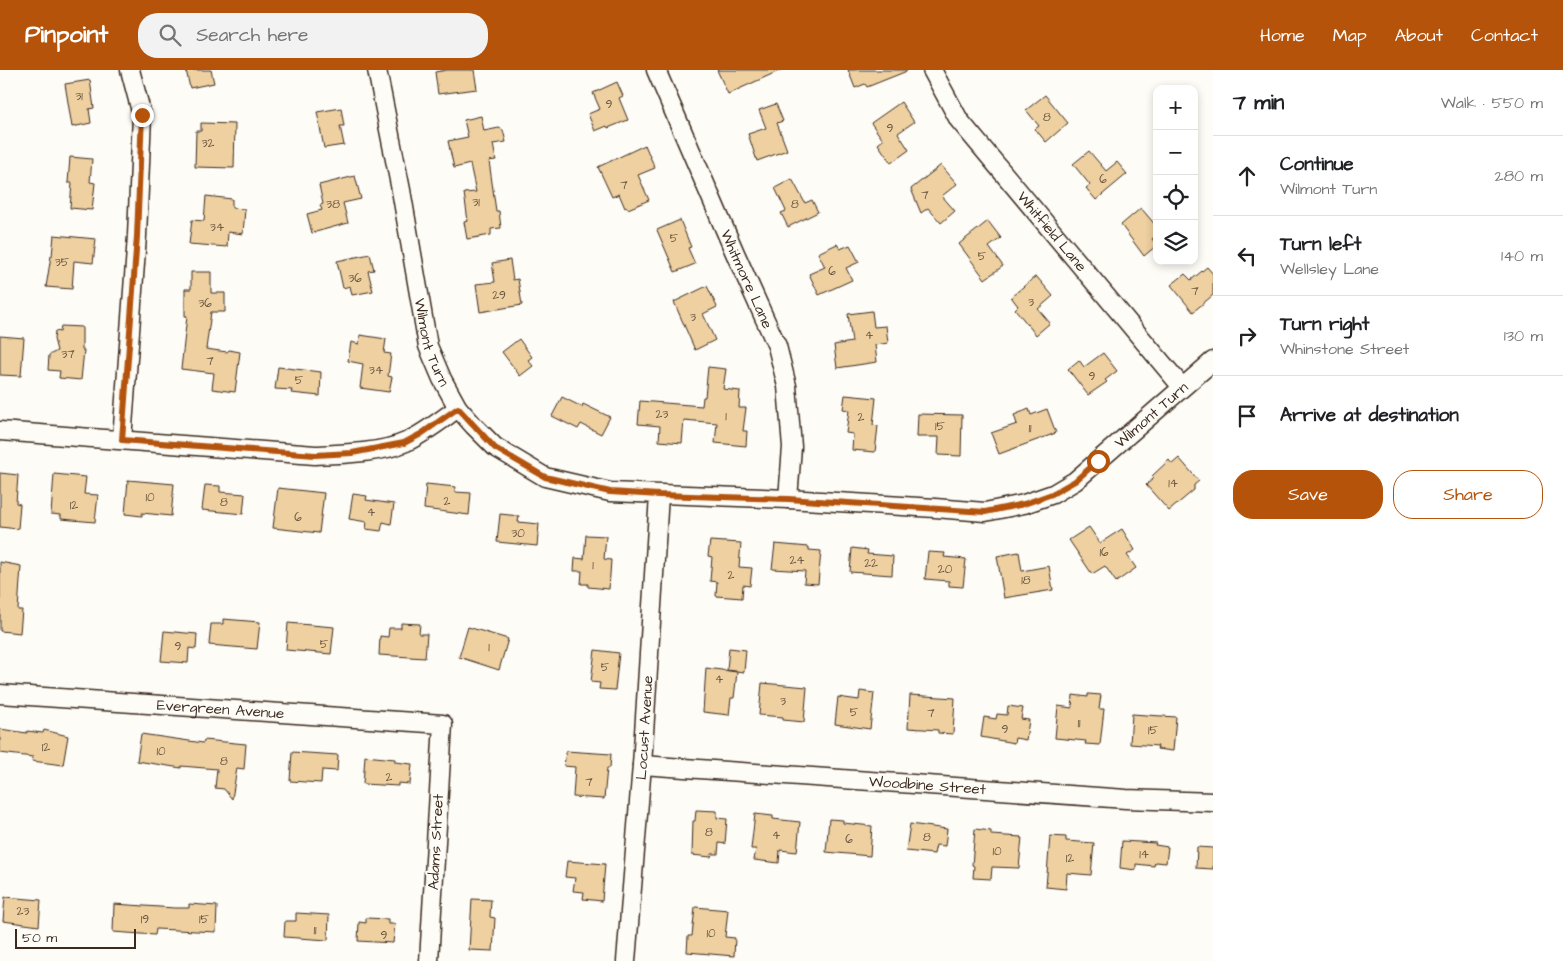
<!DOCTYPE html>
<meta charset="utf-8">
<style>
body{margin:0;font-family:"Architects Daughter",sans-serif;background:#f2f2f2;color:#202124}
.controls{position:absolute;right:15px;top:15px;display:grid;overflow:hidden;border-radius:10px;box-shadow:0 2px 8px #0003}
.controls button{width:45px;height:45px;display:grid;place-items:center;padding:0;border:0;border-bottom:1px solid #e0e0e0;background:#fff;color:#202124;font:25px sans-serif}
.scale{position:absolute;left:15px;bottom:12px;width:121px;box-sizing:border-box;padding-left:5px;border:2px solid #3b2a1e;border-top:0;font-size:14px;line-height:18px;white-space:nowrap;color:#3b2a1e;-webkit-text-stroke:4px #fdfcf7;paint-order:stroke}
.stop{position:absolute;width:15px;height:15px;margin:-11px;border:4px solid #b45309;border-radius:50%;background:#fff}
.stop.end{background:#b45309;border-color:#fff;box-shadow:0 1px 5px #0008}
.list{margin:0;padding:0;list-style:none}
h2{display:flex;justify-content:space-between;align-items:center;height:65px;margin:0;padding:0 20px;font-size:21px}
h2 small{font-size:16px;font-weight:400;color:#757577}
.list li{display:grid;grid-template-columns:32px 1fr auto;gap:15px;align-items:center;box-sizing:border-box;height:80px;padding:0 20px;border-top:1px solid #e0e0e0}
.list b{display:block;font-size:19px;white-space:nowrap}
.list p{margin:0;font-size:16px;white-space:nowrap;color:#757577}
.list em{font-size:16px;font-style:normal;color:#757577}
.actions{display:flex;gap:10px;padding:15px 20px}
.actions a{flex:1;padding:11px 0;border:1px solid #b45309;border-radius:20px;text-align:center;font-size:18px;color:#b45309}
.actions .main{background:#b45309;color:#fff}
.icon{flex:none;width:28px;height:28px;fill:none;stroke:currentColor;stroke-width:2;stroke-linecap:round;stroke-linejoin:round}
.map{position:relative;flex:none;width:1213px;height:891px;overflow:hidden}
header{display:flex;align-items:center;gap:30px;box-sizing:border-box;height:70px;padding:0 25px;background:#b45309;color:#fff}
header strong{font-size:24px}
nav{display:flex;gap:28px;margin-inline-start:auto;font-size:18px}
.search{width:350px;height:45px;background:#f2f2f2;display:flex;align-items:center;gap:12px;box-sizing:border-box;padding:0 18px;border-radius:20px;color:#757577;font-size:19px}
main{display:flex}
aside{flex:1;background:#fff}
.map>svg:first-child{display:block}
.building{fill:#eed0a1;stroke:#3b2a1e}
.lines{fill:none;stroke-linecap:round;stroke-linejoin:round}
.minor-casing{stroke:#3b2a1e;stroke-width:21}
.minor{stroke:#fdfcf7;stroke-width:18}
.route{stroke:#b45309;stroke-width:6}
.labels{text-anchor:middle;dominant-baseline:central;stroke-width:4;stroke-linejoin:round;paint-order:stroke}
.number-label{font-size:12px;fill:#68543f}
.street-label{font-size:15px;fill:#3b2a1e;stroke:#fdfcf7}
</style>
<header>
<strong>Pinpoint</strong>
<div class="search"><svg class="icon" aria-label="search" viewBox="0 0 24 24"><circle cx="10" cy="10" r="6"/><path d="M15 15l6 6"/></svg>Search here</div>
<nav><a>Home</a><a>Map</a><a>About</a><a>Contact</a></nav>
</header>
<main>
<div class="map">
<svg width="1213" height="891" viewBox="0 0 1213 891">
<rect width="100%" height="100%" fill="#fdfcf7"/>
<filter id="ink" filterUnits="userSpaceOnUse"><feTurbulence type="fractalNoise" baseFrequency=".02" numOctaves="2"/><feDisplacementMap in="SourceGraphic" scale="10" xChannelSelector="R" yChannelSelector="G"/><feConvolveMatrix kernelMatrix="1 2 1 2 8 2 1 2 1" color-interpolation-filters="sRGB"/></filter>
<g filter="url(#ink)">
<!-- building -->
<path class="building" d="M186 0H211L214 13 190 18Z
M447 0H474L477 19 438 24 435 2Z
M717 0H781L728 24Z
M848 0H907V1L867 17 865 14 855 18Z
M90 10 94 38 89 39 91 53 72 57 65 14Z
M617 12 623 26 619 28 628 50 608 58 607 56 595 61 588 44 600 39 593 23Z
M1045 25 1068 53 1046 72 1035 59 1039 56 1026 40Z
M901 32 914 52 898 63 909 80 891 93 878 74 883 70 871 53Z
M776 34 783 51 777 53 787 80 757 91 748 64 766 58 759 40Z
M341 38 344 56H340L344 75 324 78 317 42Z
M481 46 484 61 499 58 503 60 506 72 493 74 496 90 489 91 496 141H499L501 158 491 159V165L467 169 464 152 468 151 464 123 476 122 470 94 454 98 448 71 468 67 464 50Z
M201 53 235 54 234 98 195 97 196 61H201Z
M645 75 655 98 638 105 649 130 628 139 627 137 625 138 619 124 612 127 598 97Z
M1089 81 1106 101 1117 92 1127 104 1096 130 1086 118 1090 115 1073 94Z
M70 87 92 89 90 112 95 113 92 140 70 138 72 113H68Z
M941 95 957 114 942 126 955 141 941 153 928 138 921 143 911 119Z
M355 106 361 129 343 133 348 153 312 163 307 144 322 140 320 135 323 134 319 115Z
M792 109 805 133 812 130 818 142 788 157 781 143 786 141 775 118Z
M206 126 232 129V138L245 139 243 164 228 162 227 177 189 174 192 150 204 151Z
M1141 138 1157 157V164L1152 169 1157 175 1144 186 1121 155Z
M680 150 691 177 688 178 695 194 675 202 657 160Z
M988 151 1001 168 989 177 1003 196 985 209 959 174Z
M54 165 96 169 93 193 74 191 72 219 46 217 51 186H52Z
M837 174 840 179 850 175 859 192 846 198 852 210 819 225 809 204 825 197 818 183Z
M370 184 374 200 368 201 373 221 352 225 350 216 343 218 337 191Z
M510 190 513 210 518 209 522 235 480 242 476 214 495 212 492 193Z
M1207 197 1213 204V225L1193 242 1171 215 1185 204 1191 210Z
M191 202H211V223H225V242H211L206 279 227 282 229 280 240 282 235 322 212 319 214 303 181 299 187 246H185V219H191Z
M1036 206 1053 226 1038 239 1050 253 1036 265 1015 239 1018 236 1011 227Z
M707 216 717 237 703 244 715 270 695 280 674 232Z
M872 241 874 257 886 256 888 273 875 275 877 292 837 298 834 275 852 272 848 244Z
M61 256 82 257V280H84L81 310 59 308 60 301 48 300 49 285 57 281 54 269 55 261 60 262Z
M360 265 386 269 384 283 391 284 388 306 392 307 389 322 360 318 363 294 348 291 351 272 359 274Z
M0 266 24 268 21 306 0 305Z
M519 269 532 287 528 290 533 296 520 306 502 282Z
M1103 283 1117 301 1105 310 1107 312 1088 325 1068 299 1079 290 1084 297Z
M278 297 321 302 320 326 291 323 292 320 275 319Z
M708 297 726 299 723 319 740 321 739 338H746L743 361H747L746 376 715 373 717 353 684 350 682 373 659 371 660 356 638 354 640 331 702 336 703 327H705Z
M845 325 876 328 873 355 878 356 875 382 852 380 853 364 846 363 849 340 843 339Z
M562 327 582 337 583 334 610 347 601 364 581 354 578 359 552 346Z
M1029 339 1031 345 1047 339 1056 363 999 384 991 363 1017 354 1014 345Z
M918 344 962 345 961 386 938 385 939 367H917Z
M1179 388 1199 411 1194 415V420L1169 441 1146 415 1154 408 1152 406 1169 390 1172 394Z
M0 403 18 405 16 433 20 434 18 459 0 457Z
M54 404 86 407 84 424 98 425 95 452 61 449V445L51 444Z
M128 410 174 414 171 446 142 443V446L125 444Z
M426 414 456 417 455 422 471 423 469 445 424 439Z
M205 415 220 416V422L245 424 243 444 202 440Z
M278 418 324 423 319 463 273 458Z
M353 424 367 426 366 430 394 434 391 454 383 452 381 461 366 459 367 452 349 449Z
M500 444 519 446 518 452 539 454 537 476 497 472Z
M1089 457 1100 473 1122 459 1135 480 1127 485 1136 498 1116 512 1105 496 1092 504 1069 470Z
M586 465 606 466 604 489 611 490 609 519 588 517V514H581L582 501H574L575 488 584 489Z
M710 471 741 473 739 497 752 498 750 516 743 515 742 528 716 526 717 512 710 511 712 487 708 486Z
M775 474 809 477V480L821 481 818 514 804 513 805 501 772 499Z
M852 478 868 480 867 484 893 486 892 505 850 502Z
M928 482 945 483 944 487 966 489 963 517 949 516V511L925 509Z
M1019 482 1022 501 1049 496 1053 520 1004 528 997 486Z
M0 492 21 496 18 540H22L20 563 0 561Z
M223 549 260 552 257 579 209 575 211 554H223Z
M288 553 334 557 331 584 286 580Z
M401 553 420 554 419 564H427L425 588 379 585 380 566 388 567 389 558H401Z
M468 557 508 569 499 600 459 587Z
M164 561 197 564 196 579 189 578 188 593 161 591Z
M729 578 746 580 744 602 727 600Z
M595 580 619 583 615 620 599 619 600 613 591 612Z
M706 598 737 602 734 628H731L729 645 703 642Z
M762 613 807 617 804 652 783 650V647L759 645Z
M860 621 874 623 870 659 835 654 838 627 859 630Z
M1088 624 1101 625 1099 639H1104L1100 675 1085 674 1086 671 1055 668 1058 636 1072 638 1073 625 1088 627Z
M910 625 955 628 953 664 938 663V660L908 658Z
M1008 636 1023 638 1021 649 1029 650 1026 670 1015 668 1014 673 981 667 984 647 996 649 997 644 1007 645Z
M1132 644 1176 647 1173 681 1157 679 1158 676 1130 674Z
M0 659 27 663V661L43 663 44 660 68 666 63 695 32 691 33 687 0 683Z
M141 664 203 673 204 670 246 674 244 699 237 698 232 729 224 719 215 718 217 699 181 696V698L137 691Z
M566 681 611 684 610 698H607L604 729 573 727 575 697 564 696Z
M292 682 338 685 337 701 322 700 321 713 290 711Z
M365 686 395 689V692L412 694 410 714 398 713V716L363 714Z
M696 740 717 741V748L727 749 725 774 719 773 718 784H712L711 787 692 785 693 751H695Z
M755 744 773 746V749L800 752 797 782 780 780 779 793 754 790 756 779H751Z
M829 749 843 750V753L872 756 870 786 826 782Z
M910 754 947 759 945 776 936 775 934 784 906 781Z
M975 759 991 761V765L1022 767 1019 798 992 797 991 809 973 808 974 796 972 795Z
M1050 766 1066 767V771L1094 773 1091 805 1067 803 1066 819 1046 817Z
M1122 771 1156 773 1155 775 1168 777 1166 793 1155 792 1154 796 1136 794V800L1120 798Z
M1197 777 1213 778V799L1196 798Z
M567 791 605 794 602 831 583 829 584 822 573 821 575 808 565 807Z
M5 827 41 830 39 856 3 851Z
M472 829 491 830 490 847 495 848 493 881 469 880Z
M114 834 175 838H189V834L217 836 216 862 156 859 155 865 113 862Z
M695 837 728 840 725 867 735 868 734 886 687 882 688 866H692Z
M296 843 329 845 328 870 284 867 285 851H296Z
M366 848 388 849V854H395L393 873 358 871 359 852 366 853Z"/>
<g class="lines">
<defs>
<g id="minor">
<path id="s1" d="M377 0 401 120 428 276 442 309 458 338 474 356 495 377 545 407 610 422 788 429 935 438 985 442 1024 434 1053 424 1075 411 1213 291"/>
<path id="s2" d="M656 0 735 183 777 276 787 316 792 377 788 429"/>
<path id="s3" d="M932 0 959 50 1182 317"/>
<path d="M0 361 315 385C342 384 382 383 406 372 425 363 441 350 458 338"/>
<path d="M122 370 137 166 142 45 130 0"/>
<path id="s4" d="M0 624 443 654 429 891"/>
<path id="s5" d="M642 695 1126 729 1213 732"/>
<path id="s6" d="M626 891 642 695 659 425"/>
</g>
</defs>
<!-- minor casing -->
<use href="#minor" class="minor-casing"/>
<!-- minor -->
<use href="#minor" class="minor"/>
</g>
</g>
<g class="lines" filter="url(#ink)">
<!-- route -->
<path class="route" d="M142 45 137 166 122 370 315 385 352 383 404 373 421 364 458 338 495 378 545 407 610 422 659 425 788 429 985 442 1024 434 1052 424 1075 411 1098 391"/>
</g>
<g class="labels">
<!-- number labels -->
<g class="number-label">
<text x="79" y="26">31</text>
<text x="609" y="34">9</text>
<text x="1047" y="47">8</text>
<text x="890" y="58">9</text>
<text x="208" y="73">32</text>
<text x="1103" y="109">6</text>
<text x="624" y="115">7</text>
<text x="925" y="125">7</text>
<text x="476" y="132">31</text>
<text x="333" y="134">38</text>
<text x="795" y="134">8</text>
<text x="217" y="157">34</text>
<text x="674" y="168">5</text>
<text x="982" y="186">5</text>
<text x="62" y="192">35</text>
<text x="832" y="201">6</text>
<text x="355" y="208">36</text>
<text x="1195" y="221">7</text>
<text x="499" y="225">29</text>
<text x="1031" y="232">3</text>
<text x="205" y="233">36</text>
<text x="693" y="247">3</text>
<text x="869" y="265">4</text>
<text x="68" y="284">37</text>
<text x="210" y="291">7</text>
<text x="376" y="300">34</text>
<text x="1092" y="306">9</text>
<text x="299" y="310">5</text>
<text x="662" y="344">23</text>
<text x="726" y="346">1</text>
<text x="861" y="347">2</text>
<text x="940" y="356">15</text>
<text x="1030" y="358">11</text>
<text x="1173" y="413">14</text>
<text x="150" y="427">10</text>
<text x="447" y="431">2</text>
<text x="224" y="432">8</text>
<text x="74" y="435">12</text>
<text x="371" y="442">4</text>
<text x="298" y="447">6</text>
<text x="518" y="463">30</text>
<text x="1104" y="482">16</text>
<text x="797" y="490">24</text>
<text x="871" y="493">22</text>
<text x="593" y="495">1</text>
<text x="945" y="499">20</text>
<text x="731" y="505">2</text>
<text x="1026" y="510">18</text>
<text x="324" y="574">5</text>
<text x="178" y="576">9</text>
<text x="489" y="577">1</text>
<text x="605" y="597">5</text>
<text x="719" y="609">4</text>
<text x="783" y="631">3</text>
<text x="854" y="642">5</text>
<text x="931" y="643">7</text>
<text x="1079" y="653">11</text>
<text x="1005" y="659">9</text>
<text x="1153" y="660">15</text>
<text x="46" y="677">12</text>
<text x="161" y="681">10</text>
<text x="224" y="691">8</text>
<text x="389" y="707">2</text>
<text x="589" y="712">7</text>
<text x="709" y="762">8</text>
<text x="776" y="765">4</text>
<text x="927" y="767">8</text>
<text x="849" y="769">6</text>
<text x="997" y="781">10</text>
<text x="1144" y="784">14</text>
<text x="1070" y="788">12</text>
<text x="23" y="841">23</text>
<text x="145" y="849">19</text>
<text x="204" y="849">15</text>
<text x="315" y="860">11</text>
<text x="711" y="863">10</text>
<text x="384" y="865">9</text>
</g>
<!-- street labels -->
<g class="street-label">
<text stroke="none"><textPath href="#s3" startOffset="202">Whitfield Lane</textPath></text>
<text stroke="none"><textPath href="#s2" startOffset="228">Whitmore Lane</textPath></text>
<text stroke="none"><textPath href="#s1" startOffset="278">Wilmont Turn</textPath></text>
<text stroke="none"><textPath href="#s1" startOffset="1101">Wilmont Turn</textPath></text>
<text stroke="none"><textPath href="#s4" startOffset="221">Evergreen Avenue</textPath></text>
<text stroke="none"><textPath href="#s6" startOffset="234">Locust Avenue</textPath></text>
<text stroke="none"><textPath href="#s5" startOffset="286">Woodbine Street</textPath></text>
<text transform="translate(436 772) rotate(-87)">Adams Street</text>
</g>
</g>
</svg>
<div class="controls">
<button>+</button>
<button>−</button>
<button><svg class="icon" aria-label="locate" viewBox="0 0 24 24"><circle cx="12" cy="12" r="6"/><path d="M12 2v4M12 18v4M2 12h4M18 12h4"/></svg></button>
<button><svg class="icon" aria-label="layers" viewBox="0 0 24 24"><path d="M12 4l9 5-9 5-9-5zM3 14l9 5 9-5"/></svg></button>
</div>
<div class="scale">50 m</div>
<div class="stop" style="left:1098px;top:391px"></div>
<div class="stop end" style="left:142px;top:45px"></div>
</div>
<aside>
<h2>7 min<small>Walk · 550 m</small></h2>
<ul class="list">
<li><svg class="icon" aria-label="ahead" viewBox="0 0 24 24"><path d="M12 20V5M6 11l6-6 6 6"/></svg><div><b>Continue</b><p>Wilmont Turn</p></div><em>280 m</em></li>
<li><svg class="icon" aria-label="left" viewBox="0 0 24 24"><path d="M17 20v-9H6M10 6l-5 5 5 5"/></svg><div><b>Turn left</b><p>Wellsley Lane</p></div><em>140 m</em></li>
<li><svg class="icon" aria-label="right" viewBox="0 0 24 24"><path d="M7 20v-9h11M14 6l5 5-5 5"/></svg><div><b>Turn right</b><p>Whinstone Street</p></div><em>130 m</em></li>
<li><svg class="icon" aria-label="arrive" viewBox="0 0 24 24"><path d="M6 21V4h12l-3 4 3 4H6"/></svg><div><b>Arrive at destination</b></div></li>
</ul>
<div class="actions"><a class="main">Save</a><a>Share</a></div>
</aside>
</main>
